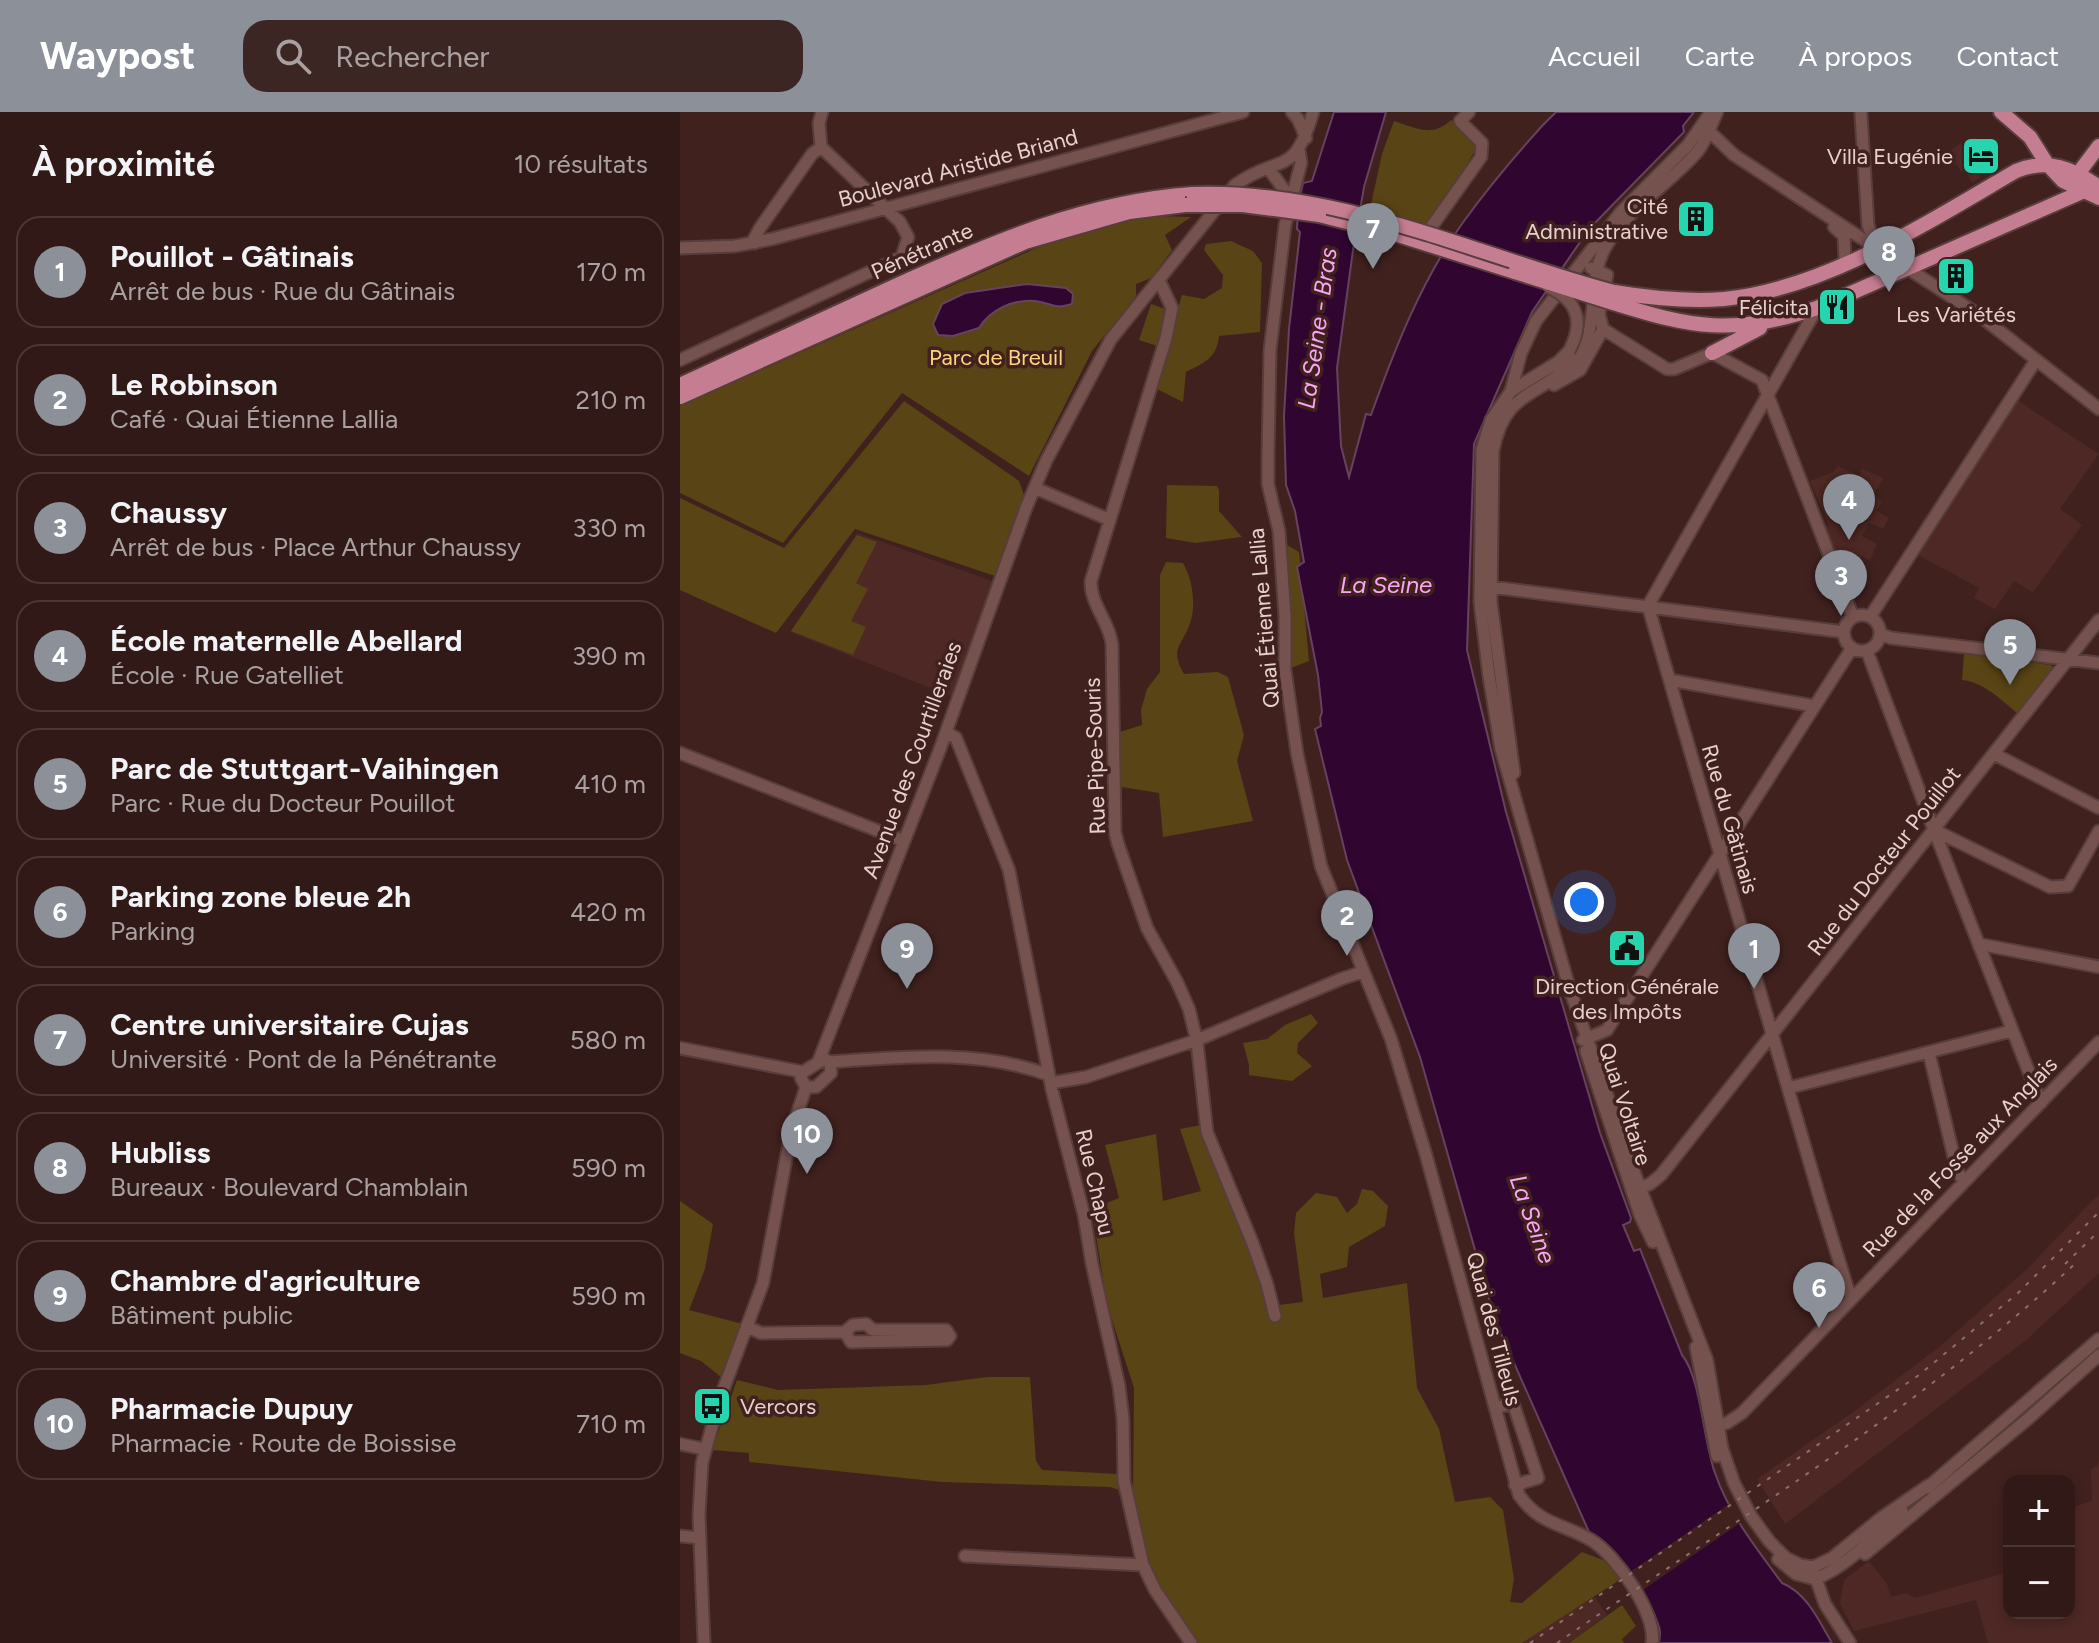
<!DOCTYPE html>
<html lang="fr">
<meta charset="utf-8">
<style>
body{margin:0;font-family:Figtree,sans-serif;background:#3c2623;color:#f1f3f6}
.controls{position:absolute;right:24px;bottom:24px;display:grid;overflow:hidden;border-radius:16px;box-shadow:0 4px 12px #0003}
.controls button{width:72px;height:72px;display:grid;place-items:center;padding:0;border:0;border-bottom:2px solid #4b3835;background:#301916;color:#f1f3f6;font:40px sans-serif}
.you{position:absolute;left:904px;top:790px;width:28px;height:28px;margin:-20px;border:6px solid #fff;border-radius:50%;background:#1a73e8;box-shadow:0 0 0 12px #1a73e833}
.badge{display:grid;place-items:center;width:52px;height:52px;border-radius:50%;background:#8c9099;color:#fff;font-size:26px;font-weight:700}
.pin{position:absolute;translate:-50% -66px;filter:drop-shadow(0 2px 4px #0008)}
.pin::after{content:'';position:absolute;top:42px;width:28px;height:24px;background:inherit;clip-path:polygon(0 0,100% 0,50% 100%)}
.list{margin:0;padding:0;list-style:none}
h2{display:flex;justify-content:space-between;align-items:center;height:104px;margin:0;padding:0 32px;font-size:34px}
h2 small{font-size:26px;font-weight:400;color:#a8a0a1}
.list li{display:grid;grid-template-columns:52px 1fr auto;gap:24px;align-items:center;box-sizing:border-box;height:112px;margin:0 16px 16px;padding:0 16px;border:2px solid #4b3835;border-radius:24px}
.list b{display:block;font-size:30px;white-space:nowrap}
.list p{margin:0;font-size:26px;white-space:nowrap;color:#a8a0a1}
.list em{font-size:26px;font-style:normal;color:#a8a0a1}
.icon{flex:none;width:44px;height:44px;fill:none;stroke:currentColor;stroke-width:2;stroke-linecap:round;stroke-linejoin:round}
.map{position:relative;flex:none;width:1419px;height:1531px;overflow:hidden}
header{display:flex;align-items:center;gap:48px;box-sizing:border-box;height:112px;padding:0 40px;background:#8c9099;color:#fff}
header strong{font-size:38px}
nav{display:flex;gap:44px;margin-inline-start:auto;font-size:28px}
.search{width:560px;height:72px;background:#3c2623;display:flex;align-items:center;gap:20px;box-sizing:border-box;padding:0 28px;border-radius:24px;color:#a8a0a1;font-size:30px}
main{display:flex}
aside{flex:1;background:#301916}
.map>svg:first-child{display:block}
.built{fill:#4e2824}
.green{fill:#594415}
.water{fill:#300530;stroke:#67425f;stroke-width:2}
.pier{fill:#40211e}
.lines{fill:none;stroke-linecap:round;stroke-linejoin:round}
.minor-casing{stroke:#573d3b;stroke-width:15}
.major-casing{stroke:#573d3b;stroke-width:18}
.minor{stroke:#75524e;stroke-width:11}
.major{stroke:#c57e91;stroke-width:14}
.rail{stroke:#8b706d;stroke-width:2;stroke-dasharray:4 8;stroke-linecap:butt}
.minor-bridge-casing{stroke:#573d3b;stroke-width:15;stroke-linecap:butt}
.major-bridge-casing{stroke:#573d3b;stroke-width:18;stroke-linecap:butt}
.minor-bridge{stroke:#75524e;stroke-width:11}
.major-bridge{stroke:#c57e91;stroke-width:14}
.labels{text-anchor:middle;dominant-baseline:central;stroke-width:7;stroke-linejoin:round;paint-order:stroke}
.poi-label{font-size:22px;fill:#e6d1ce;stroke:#40211e;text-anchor:end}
.street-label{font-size:22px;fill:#e6d1ce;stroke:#40211e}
.park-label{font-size:22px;fill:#fed57e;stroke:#40211e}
.water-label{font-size:24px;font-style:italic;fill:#faa5f6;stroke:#40211e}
</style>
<header>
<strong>Waypost</strong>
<div class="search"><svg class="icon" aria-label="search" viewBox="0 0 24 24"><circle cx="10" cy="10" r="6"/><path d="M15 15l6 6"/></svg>Rechercher</div>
<nav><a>Accueil</a><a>Carte</a><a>À propos</a><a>Contact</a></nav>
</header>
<main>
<aside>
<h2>À proximité<small>10 résultats</small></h2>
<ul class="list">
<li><span class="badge">1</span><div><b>Pouillot - Gâtinais</b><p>Arrêt de bus · Rue du Gâtinais</p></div><em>170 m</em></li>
<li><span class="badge">2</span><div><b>Le Robinson</b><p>Café · Quai Étienne Lallia</p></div><em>210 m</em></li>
<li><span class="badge">3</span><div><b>Chaussy</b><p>Arrêt de bus · Place Arthur Chaussy</p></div><em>330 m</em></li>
<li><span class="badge">4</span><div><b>École maternelle Abellard</b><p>École · Rue Gatelliet</p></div><em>390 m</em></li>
<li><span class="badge">5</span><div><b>Parc de Stuttgart-Vaihingen</b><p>Parc · Rue du Docteur Pouillot</p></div><em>410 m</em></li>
<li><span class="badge">6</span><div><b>Parking zone bleue 2h</b><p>Parking</p></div><em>420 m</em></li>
<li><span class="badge">7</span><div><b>Centre universitaire Cujas</b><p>Université · Pont de la Pénétrante</p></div><em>580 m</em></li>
<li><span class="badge">8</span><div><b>Hubliss</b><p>Bureaux · Boulevard Chamblain</p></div><em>590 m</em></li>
<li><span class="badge">9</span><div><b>Chambre d'agriculture</b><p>Bâtiment public</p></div><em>590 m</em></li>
<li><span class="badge">10</span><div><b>Pharmacie Dupuy</b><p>Pharmacie · Route de Boissise</p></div><em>710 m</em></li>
</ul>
</aside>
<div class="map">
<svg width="1419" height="1531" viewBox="0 0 1419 1531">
<rect width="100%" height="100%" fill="#40211e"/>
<!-- built -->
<path class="built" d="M1281 31 1286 41 1293 44 1298 52 1294 55 1300 66 1292 71 1285 58 1281 60 1276 52 1269 56 1262 44Z
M1337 288 1419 342 1380 397 1402 413 1353 480 1334 469 1315 497 1294 486 1299 476 1238 443Z
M1158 354 1180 364 1181 356 1203 366 1194 383 1202 389 1197 399 1209 406 1203 417 1189 411 1182 424 1197 432 1190 448 1176 443 1163 455 1158 454 1144 416 1149 414 1130 369 1153 360Z
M177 421 315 470 273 585 110 520Z
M1419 1082V1161L1345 1229 1105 1412 1077 1367 1176 1298 1258 1236 1346 1158Z
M1419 1347V1531H1308L1296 1488 1174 1519 1160 1492 1161 1485 1164 1468 1189 1449 1207 1472 1211 1485 1227 1481 1235 1486 1329 1460V1501H1389V1396L1412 1389 1411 1357 1417 1354Z
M914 1484 927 1503 889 1531H842Z"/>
<!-- green -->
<path class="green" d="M771 8 798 34 782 60 781 67 748 113 690 97 702 42 714 9C736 16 752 26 771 8Z
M475 104 511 105 485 123 492 138 471 166 456 172V184L412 239 349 364 222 281 103 431 0 381V294L359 135 427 112Z
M551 129 573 139 582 151 580 220 539 224C537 246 524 251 506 260L503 290 475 276 502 183 524 187 542 176 543 163 524 138 526 132Z
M471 192 488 198 477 234 459 228Z
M224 289 339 369 345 386 318 465 175 417 96 521 0 478V386L104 436Z
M487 373 537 374 539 378V399L562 425 515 431 486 426Z
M177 423 197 430 176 471 188 477 171 509 186 515 173 543 111 519Z
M602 430 619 440 629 549 611 556Z
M486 450 503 451C512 466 516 491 511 508 504 534 488 534 504 562L538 560 548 565 564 623 557 649 573 709 483 725 479 681 436 674 440 620 462 613 461 598 467 577 480 560V463Z
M1284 542 1371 553 1373 557 1338 602C1321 588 1304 570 1282 568Z
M631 902 638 911 618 931 617 941 632 954 612 969 569 963V953L563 931 587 927 605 913Z
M521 1013 570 1132 589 1194 623 1190 614 1121 616 1101 636 1081 657 1085 667 1101 677 1092 682 1077 693 1079 708 1094 705 1114 669 1135 667 1155 640 1162 643 1186 727 1171 737 1276 759 1317 775 1390 810 1385 823 1398 834 1467 830 1490 842 1491 902 1440 923 1448 941 1467 842 1531H517L470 1463 453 1386 454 1276 427 1192 412 1097 439 1086 425 1033 476 1022 483 1089 521 1079 500 1017Z
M0 1089 33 1112 25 1157 9 1198 63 1212 41 1265 21 1249 0 1241Z
M307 1265H350L356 1349 362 1358 438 1362 439 1378 430 1375 262 1370 69 1350V1341L32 1338 57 1268 98 1278 246 1273Z
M942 1493 956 1514 942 1527 944 1531H889Z"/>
<!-- water -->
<path class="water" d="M654 0H706L684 75 673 138 657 256 661 334 669 365 686 302 691 303C715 236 742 167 784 109 808 76 834 45 862 14L876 0H1014L1003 14 1004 20 909 117 852 200 794 332 787 538 826 700 920 1021 951 1106 950 1110 943 1113 954 1139 960 1137 1002 1243C1021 1266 1023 1328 1035 1361 1049 1402 1076 1436 1102 1471 1127 1481 1139 1509 1152 1531H979C980 1524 981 1519 978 1512 971 1489 930 1431 909 1420L815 1208 740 945 667 748 635 617 641 614 640 606 642 600 638 563 617 455 624 450 615 399 606 373 604 304 609 217 620 120 617 117 618 95 623 71 632 69Z
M347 172 386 176 393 182 392 192C372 198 373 191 355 189 333 187 310 198 299 216L273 224 258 223 253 212 262 192 285 181Z"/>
<!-- pier -->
<path class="pier" d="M1052 1390 1063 1409 957 1482 944 1464Z"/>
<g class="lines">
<defs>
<path id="minor" d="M612 0 618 7 626 26
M1031 0 1008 33 941 100 856 209 841 241 831 279 811 308 802 338 800 490 809 564 821 637 890 878 960 1076 1027 1248 1042 1336 1054 1371 1071 1404 1089 1429 1106 1446 1120 1453 1133 1455 1152 1446 1201 1406 1249 1373
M1181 2 1188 113 1197 136
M1024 19 1033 23 1054 43 1299 203 1419 297
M619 38 621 51 605 113 590 238 588 344V372L599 419 605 504V558L617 641 641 754 711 927 746 1043 839 1383C860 1413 882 1411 911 1428 936 1443 977 1502 972 1531
M589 57 605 79 610 92
M752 114 801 45 802 31 780 9 789 0
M1154 115 1164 124 1165 150
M75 131 74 127 80 116 132 42 141 35
M0 136 55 134 92 127 563 0
M479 168 492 196 486 226 411 469C410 492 429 509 432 532L435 720 438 732 467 816 497 870 509 897 517 930 527 1020 573 1132 587 1172 595 1204
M923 217 987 257H994L1032 241 1082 268 1173 505
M0 248 222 145 228 125 220 110 141 35 139 11 142 0
M874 273 900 258 923 217 919 202 927 163 911 156
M831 279 878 250 889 239
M355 376 430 408
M804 474 1164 520
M968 494 1141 1090 1169 1181 1173 1185
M968 494 1137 196
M1164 521a18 18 0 1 1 36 0a18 18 0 1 1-36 0Z
M1190 505 1356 248
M1200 522 1211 526 1419 551
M1187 539 1254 718 1361 991
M990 568 1134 594
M266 620 276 626 329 758 372 978 404 1103 412 1152 439 1274 443 1307 444 1369 463 1453 475 1478 511 1531
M0 641 224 729
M1314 642 1419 696
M834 661 811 490 813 339C825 275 861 287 895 247 922 216 906 170 925 136 947 96 989 73 1018 39 1027 27 1031 13 1037 0
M1254 718 1370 775 1388 774 1419 719
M1299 834 1304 833 1419 855
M903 928 927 918 1172 536
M0 936 123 960
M906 939 960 1103 973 1130
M1249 941 1277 1058 1284 1070
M144 947 150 950 151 961 136 975H126L121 966 123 960Z
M139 948 260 637 346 396 366 349 431 227 555 73C600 41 614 67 633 0
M150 950C223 945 299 937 369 963
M371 971 406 965 517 928 661 867 682 860
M1108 976 1331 919
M952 1079 970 1072 981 1063 1419 508
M186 1212 193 1218H266L270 1224 267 1228 171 1230 165 1220 173 1213Z
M67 1215 81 1221 165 1220
M1016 1235 1037 1344
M815 1296 833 1291 858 1366 835 1373
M1035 1314 1047 1311 1062 1301 1419 930
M0 1332 24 1337
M1247 1376 1419 1227
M0 1424 20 1426
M1185 1442 1349 1306 1419 1243
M285 1444 463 1453
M1098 1447 1116 1462 1135 1467
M1134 1461 1145 1492 1170 1531
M1135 1467C1169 1454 1196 1422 1222 1398
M24 1531 19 1403 22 1351 39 1289 83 1171 111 1020 126 975"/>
<path id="major" d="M1321 0 1350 25 1367 52 1383 69 1419 86
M1394 67 1419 34
M639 103 718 123 835 160
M934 180C970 186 1007 190 1044 187 1145 177 1250 109 1336 59 1368 46 1392 56 1419 75
M930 190C1013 216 1052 224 1137 196L1404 79
M1032 241 1080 216
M0 273C72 240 145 206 217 173 313 130 407 89 513 82
M0 285 345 130 449 100 505 93"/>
</defs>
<!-- minor casing -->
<use href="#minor" class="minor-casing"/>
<!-- major casing -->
<use href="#major" class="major-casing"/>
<!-- minor -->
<use href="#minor" class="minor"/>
<!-- major -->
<use href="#major" class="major"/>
<!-- rail -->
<path class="rail" d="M1385 1152 1419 1119
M850 1531 1239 1263 1338 1181 1419 1100
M877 1531C1054 1409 1241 1296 1399 1148"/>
<defs>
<path id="minor-bridge" d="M868 175C899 189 904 211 889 239"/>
<path id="major-bridge" d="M513 82C660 77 795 143 934 180
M505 93H563L639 103
M835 160 930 190"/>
</defs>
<!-- minor-bridge casing -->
<use href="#minor-bridge" class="minor-bridge-casing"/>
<!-- major-bridge casing -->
<use href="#major-bridge" class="major-bridge-casing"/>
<!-- minor-bridge -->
<use href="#minor-bridge" class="minor-bridge"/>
<!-- major-bridge -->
<use href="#major-bridge" class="major-bridge"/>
</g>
<!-- icons -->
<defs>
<symbol id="hotel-square" viewBox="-11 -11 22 22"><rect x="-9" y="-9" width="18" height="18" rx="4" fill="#26d5ae" stroke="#40211e"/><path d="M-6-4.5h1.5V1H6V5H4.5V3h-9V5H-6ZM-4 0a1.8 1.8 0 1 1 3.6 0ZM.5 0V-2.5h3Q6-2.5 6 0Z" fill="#111"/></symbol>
<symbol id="building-square" viewBox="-11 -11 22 22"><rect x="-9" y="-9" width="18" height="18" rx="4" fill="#26d5ae" stroke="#40211e"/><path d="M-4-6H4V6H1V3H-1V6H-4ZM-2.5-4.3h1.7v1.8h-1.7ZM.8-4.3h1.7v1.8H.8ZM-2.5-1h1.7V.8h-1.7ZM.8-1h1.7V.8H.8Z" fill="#111"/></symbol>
<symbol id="restaurant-square" viewBox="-11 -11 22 22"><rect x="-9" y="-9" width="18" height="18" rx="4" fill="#26d5ae" stroke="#40211e"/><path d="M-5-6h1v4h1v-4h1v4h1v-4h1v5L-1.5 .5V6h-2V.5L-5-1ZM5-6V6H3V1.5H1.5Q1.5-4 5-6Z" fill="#111"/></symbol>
<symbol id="civic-square" viewBox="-11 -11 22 22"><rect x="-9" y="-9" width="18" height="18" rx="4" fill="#26d5ae" stroke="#40211e"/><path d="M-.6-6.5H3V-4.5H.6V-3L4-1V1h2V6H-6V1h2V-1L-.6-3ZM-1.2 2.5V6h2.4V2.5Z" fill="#111"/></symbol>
<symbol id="bus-square" viewBox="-11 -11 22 22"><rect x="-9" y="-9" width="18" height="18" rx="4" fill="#26d5ae" stroke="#40211e"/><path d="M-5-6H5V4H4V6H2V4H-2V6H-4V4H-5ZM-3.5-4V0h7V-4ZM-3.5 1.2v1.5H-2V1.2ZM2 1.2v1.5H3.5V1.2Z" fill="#111"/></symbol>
</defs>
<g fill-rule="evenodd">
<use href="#hotel-square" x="1279" y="22" width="44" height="44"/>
<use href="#building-square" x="994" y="85" width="44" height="44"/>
<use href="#building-square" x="1254" y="142" width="44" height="44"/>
<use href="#restaurant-square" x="1135" y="173" width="44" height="44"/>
<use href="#civic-square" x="925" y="814" width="44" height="44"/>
<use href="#bus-square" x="10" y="1272" width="44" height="44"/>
</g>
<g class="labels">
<!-- poi labels -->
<g class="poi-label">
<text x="1273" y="44">Villa Eugénie</text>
<text x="988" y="94">Cité<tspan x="988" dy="25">Administrative</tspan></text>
<text x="1129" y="195">Félicita</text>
<text x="1276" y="202" text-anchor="middle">Les Variétés</text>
<text x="947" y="874" text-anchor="middle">Direction Générale<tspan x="947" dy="25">des Impôts</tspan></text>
<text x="60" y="1294" text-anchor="start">Vercors</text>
</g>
<!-- street labels -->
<g class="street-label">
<text transform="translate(278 56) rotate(-15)">Boulevard Aristide Briand</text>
<text transform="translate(242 139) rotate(-24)">Pénétrante</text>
<text transform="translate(584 506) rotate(-95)">Quai Étienne Lallia</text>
<text transform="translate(415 644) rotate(-92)">Rue Pipe-Souris</text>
<text transform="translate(232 648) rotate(-70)">Avenue des Courtilleraies</text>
<text transform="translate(1050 707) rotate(74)">Rue du Gâtinais</text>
<text transform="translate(1204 749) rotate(-52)">Rue du Docteur Pouillot</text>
<text transform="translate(945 992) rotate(72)">Quai Voltaire</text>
<text transform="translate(1280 1045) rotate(-46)">Rue de la Fosse aux Anglais</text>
<text transform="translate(415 1070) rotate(77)">Rue Chapu</text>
<text transform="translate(814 1217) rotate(75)">Quai des Tilleuls</text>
</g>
<!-- park labels -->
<g class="park-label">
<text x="316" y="245">Parc de Breuil</text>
</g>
<!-- water labels -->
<g class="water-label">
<text transform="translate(637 216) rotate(-82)">La Seine - Bras</text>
<text x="706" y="472">La Seine</text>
<text transform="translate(853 1107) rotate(70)">La Seine</text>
</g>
</g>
</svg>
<div class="controls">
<button>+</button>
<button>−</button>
</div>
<div class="you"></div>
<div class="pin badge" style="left:1074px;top:877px">1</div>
<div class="pin badge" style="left:667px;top:844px">2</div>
<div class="pin badge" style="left:1161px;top:504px">3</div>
<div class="pin badge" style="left:1169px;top:428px">4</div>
<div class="pin badge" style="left:1330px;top:573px">5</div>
<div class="pin badge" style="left:1139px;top:1216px">6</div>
<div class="pin badge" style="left:693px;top:157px">7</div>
<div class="pin badge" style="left:1209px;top:180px">8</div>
<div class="pin badge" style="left:227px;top:877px">9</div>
<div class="pin badge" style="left:127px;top:1062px">10</div>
</div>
</main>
